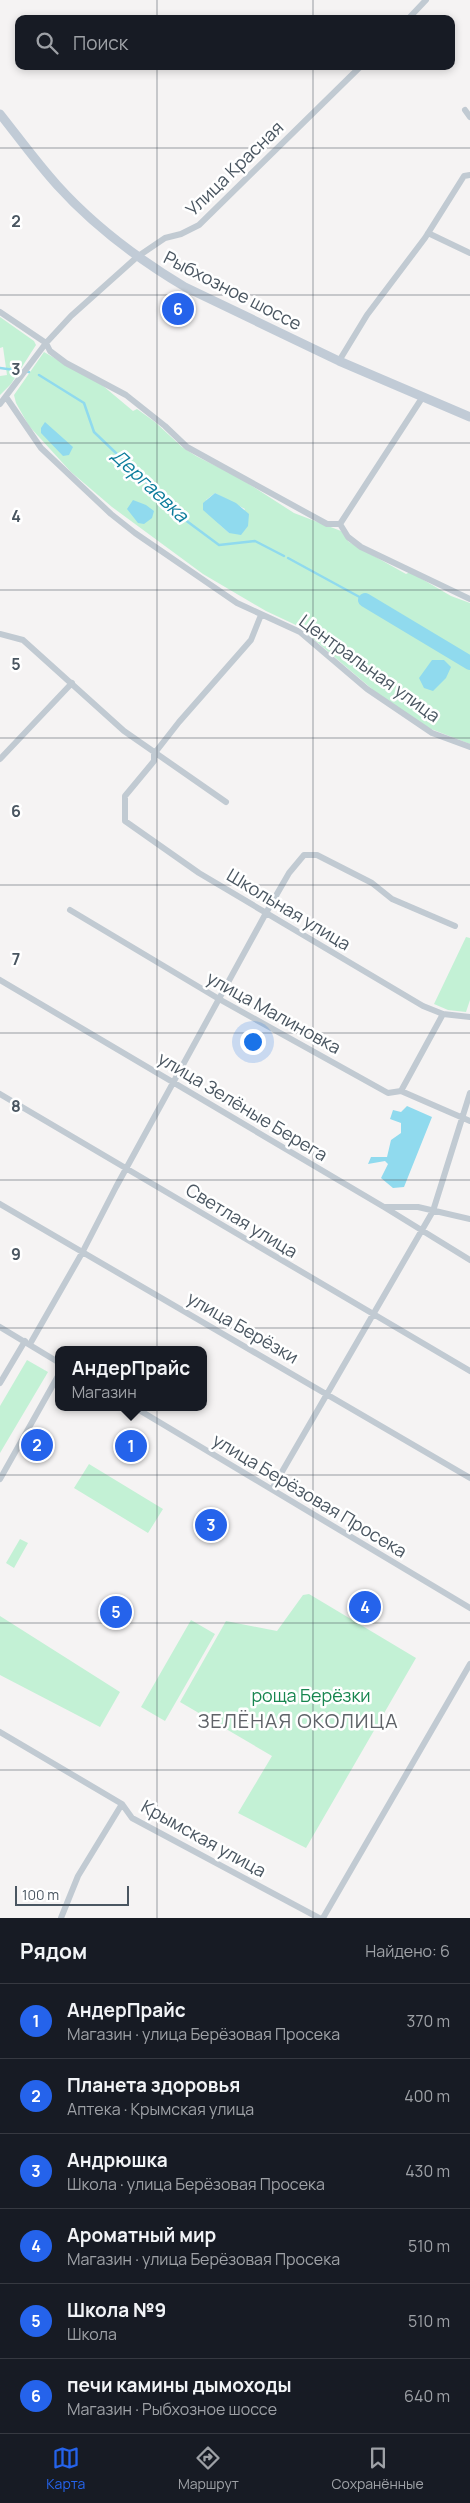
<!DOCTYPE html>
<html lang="ru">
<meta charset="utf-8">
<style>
body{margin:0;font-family:Manrope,sans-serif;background:#242831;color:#f1f3f6}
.scale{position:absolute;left:15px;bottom:12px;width:114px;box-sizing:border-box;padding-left:5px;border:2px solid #4a5661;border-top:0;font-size:14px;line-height:18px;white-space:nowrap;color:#4a5661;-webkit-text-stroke:4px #fff;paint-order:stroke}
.you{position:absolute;left:252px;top:1041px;width:18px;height:18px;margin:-12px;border:4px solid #fff;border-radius:50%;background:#1a73e8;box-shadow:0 0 0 8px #1a73e833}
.badge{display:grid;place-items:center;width:32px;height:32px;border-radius:50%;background:#2563eb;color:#fff;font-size:16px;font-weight:700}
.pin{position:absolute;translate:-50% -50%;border:2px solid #fff;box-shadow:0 1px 5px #0006}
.popup{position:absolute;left:55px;top:1346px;width:152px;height:65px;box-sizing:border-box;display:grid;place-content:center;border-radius:10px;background:#171b24;filter:drop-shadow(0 1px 4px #0005);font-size:16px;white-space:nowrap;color:#9ea1a6}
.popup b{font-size:19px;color:#f1f3f6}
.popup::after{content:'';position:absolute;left:50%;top:100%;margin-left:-10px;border:10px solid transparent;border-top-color:#171b24}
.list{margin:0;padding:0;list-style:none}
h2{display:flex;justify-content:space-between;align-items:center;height:65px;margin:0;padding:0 20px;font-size:21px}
h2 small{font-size:16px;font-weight:400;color:#9ea1a6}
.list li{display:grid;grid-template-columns:32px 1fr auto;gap:15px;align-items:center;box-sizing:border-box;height:75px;padding:0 20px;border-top:1px solid #363941}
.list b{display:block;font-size:19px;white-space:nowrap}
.list p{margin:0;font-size:16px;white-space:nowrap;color:#9ea1a6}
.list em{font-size:16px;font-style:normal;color:#9ea1a6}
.icon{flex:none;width:28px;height:28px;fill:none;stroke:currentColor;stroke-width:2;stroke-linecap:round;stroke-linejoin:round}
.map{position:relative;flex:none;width:470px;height:1918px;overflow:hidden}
.search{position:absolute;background:#171b24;box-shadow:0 2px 8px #0003;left:15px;right:15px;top:15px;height:55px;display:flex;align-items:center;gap:12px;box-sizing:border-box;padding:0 18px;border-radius:10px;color:#9ea1a6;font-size:19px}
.sheet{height:515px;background:#171b24}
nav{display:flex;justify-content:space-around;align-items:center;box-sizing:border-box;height:70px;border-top:1px solid #363941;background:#171b24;font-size:14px;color:#9ea1a6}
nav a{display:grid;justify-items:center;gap:2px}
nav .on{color:#2563eb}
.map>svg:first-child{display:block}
.green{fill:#c3f1d5;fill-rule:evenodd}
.water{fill:#90daee}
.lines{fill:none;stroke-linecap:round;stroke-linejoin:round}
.stream{stroke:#90daee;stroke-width:2.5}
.river{stroke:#90daee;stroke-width:14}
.minor{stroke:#c1cad2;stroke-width:6}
.secondary{stroke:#c1cbd6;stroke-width:9}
.grid{fill:none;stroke:#4a5661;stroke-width:1;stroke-opacity:0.55}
.labels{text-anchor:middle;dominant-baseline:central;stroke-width:5;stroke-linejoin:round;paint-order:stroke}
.street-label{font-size:18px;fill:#4a5661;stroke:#fff}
.park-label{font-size:18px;fill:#17864f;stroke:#fff}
.water-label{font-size:19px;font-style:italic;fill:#0c7c9b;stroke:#fff}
.quarter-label{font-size:20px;letter-spacing:1px;fill:#5f6368;stroke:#fff}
.grid-label{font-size:16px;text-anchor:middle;font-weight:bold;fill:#4a5661;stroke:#fff;stroke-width:5;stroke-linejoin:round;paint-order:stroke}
</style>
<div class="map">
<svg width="470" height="1918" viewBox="0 0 470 1918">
<rect width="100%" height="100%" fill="#f5f3f3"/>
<!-- green -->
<path class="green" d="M0 317 34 341 36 345 11 384 0 395V376L7 375 3 347 0 348Z
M44 352 102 385 133 411 137 409 155 422 182 447 196 456 238 477 294 513 341 531 349 542 406 574 410 572 451 596 470 603V744L431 729 392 706 298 626 266 611 203 574 112 507 71 472 29 426 16 403 14 395ZM215 493 245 509 229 533 219 524 206 500Z
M466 937 470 938V1000L466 1012 448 1010 434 1004Z
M27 1360 48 1372 0 1453V1406Z
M89 1464 163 1509 148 1533 74 1488Z
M20 1539 28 1543 14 1568 6 1563Z
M309 1594 416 1658 306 1848 238 1813 272 1756 180 1702 226 1621 277 1631 303 1595Z
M0 1616 120 1692 100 1727 0 1675Z
M191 1620 215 1634 165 1721 141 1707Z"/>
<!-- water -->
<path class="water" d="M45 422 73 447 69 455 63 456 41 433V428Z
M215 493 236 503 249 514 248 526 241 535 229 533 203 510V503Z
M133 500 146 505 154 511 152 518 144 524 138 523 127 509Z
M432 660H444L451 667 446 678 433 691 424 688 419 678Z
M407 1106 432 1117 404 1187 393 1188 381 1178 388 1164 385 1161 368 1164 371 1157H387L391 1140 401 1133V1123L390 1119 393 1110 401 1112Z"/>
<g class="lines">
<!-- stream -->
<path class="stream" d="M0 368 29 372
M39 375 84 403 94 432 188 522 219 545 255 541 284 556
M288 558 365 600"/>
<!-- river -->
<path class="river" d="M365 600 470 663"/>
<!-- minor -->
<path class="minor" d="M408 19 426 0
M465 110 470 117
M428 233 470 253
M0 312 46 343 50 351 66 363 126 395 165 426 187 447 327 524H340L348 537 361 547 470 599
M339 361 367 315 425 238 464 176 470 175
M6 397 41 448 111 514 135 533 237 603 300 632 367 689 432 733 470 747
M0 404 46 343 71 316 137 257 165 238 181 234 199 225 361 66
M340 524 422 398
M261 615 251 640 179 722 154 754V761L125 796V821L199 873 423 1006 443 1014 470 1017
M0 634 23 640 124 731 226 802
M0 759 72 683
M70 910 219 999 388 1093 401 1091 470 1121
M0 980 384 1207 470 1260
M401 1091 443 1014
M0 1094 470 1371
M0 1204 470 1478
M385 1207H418L470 1219
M0 1327 58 1362
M30 1344 82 1253 116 1187 266 913 289 873 304 855H317L372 883 392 899 455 926
M0 1383 25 1341
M134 1407 470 1608
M0 1479 58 1376
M272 1489 433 1211 470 1093
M0 1732 122 1804 132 1818 319 1918
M61 1918 78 1876 122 1804
M323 1918 470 1664"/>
<!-- secondary -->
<path class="secondary" d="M0 114C19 138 37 163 57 185 94 226 138 259 185 287L339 361 470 417"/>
</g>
<!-- grid -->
<path class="grid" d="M157 0V19M313 0V19M157 66V1918M313 66V1918M0 148H470M0 295H470M0 443H470M0 590H470M0 738H470M0 885H470M0 1033H470M0 1180H470M0 1328H470M0 1475H470M0 1623H470M0 1770H470"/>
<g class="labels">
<!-- street labels -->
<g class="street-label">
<text transform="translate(234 168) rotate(-44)">Улица Красная</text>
<text transform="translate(233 290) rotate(27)">Рыбхозное шоссе</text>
<text transform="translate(370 668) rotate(36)">Центральная улица</text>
<text transform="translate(289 909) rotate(31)">Школьная улица</text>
<text transform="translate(274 1012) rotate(29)">улица Малиновка</text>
<text transform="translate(243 1106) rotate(31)">улица Зелёные Берега</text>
<text transform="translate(242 1220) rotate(31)">Светлая улица</text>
<text transform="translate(243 1327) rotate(30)">улица Берёзки</text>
<text transform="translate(310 1495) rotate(31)">улица Берёзовая Просека</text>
<text transform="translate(204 1838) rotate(29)">Крымская улица</text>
</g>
<!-- park labels -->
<g class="park-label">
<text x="311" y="1695">роща Берёзки</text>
</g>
<!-- water labels -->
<g class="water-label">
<text transform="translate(150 485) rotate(43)">Дергаевка</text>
</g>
<!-- quarter labels -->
<g class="quarter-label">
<text x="298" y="1720">ЗЕЛЁНАЯ ОКОЛИЦА</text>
</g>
</g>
<g class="grid-label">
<text x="16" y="227">2</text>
<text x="16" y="375">3</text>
<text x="16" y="522">4</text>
<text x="16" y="670">5</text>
<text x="16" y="817">6</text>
<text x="16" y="965">7</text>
<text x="16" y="1112">8</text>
<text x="16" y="1260">9</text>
</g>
</svg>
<div class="scale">100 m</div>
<div class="you"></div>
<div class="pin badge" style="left:131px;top:1446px">1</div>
<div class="popup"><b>АндерПрайс</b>Магазин</div>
<div class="pin badge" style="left:37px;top:1445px">2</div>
<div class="pin badge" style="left:211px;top:1525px">3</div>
<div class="pin badge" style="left:365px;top:1607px">4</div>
<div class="pin badge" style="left:116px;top:1612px">5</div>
<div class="pin badge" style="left:178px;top:309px">6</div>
<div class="search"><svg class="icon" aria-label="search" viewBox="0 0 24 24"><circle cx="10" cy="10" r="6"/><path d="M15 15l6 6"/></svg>Поиск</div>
</div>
<section class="sheet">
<h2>Рядом<small>Найдено: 6</small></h2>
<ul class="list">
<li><span class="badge">1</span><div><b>АндерПрайс</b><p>Магазин · улица Берёзовая Просека</p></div><em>370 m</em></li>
<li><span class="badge">2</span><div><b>Планета здоровья</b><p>Аптека · Крымская улица</p></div><em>400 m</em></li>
<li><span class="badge">3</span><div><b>Андрюшка</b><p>Школа · улица Берёзовая Просека</p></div><em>430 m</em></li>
<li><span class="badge">4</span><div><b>Ароматный мир</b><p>Магазин · улица Берёзовая Просека</p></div><em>510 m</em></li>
<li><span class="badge">5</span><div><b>Школа №9</b><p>Школа</p></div><em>510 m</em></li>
<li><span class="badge">6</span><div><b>печи камины дымоходы</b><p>Магазин · Рыбхозное шоссе</p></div><em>640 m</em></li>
</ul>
</section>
<nav>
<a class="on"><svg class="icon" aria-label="map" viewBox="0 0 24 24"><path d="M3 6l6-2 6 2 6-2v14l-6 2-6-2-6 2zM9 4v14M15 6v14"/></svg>Карта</a>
<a><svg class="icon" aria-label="directions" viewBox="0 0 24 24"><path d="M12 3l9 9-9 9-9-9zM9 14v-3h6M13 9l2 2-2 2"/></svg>Маршрут</a>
<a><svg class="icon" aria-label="saved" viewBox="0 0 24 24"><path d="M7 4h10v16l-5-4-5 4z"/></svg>Сохранённые</a>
</nav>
